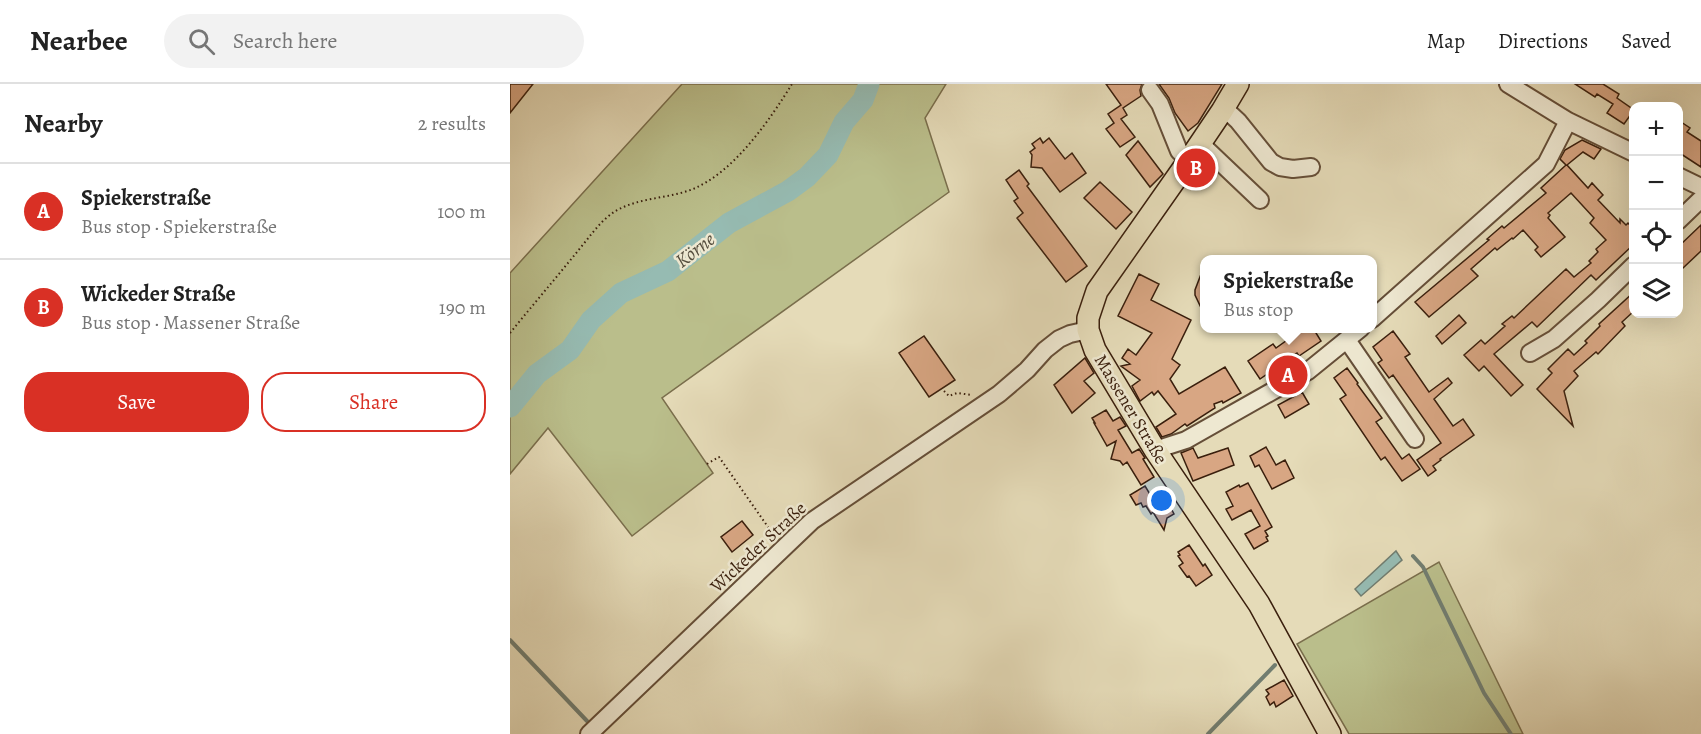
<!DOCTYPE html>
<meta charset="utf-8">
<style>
body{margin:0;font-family:Alegreya,serif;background:#f2f2f2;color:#222}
.controls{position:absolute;right:18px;top:18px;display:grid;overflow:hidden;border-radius:12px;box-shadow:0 6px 24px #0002}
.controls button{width:54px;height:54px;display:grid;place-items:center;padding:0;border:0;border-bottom:2px solid #e0e0e0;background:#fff;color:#222;font:30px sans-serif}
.you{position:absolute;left:652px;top:417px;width:21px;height:21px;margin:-15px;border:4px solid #fff;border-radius:50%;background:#1a73e8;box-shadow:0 0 0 9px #1a73e833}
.badge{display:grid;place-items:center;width:39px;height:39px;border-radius:50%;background:#d93025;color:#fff;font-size:20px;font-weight:700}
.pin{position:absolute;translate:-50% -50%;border:3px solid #fff;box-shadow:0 2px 6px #0006}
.popup{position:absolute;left:690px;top:171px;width:177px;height:78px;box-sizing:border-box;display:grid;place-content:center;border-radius:12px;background:#fff;filter:drop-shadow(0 2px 4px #0005);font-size:20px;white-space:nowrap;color:#767676}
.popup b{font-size:22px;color:#222}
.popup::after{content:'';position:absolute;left:50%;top:100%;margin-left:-12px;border:12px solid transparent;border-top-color:#fff}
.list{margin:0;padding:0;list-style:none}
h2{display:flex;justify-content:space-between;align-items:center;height:78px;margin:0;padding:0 24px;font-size:26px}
h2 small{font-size:20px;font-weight:400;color:#767676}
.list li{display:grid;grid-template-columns:39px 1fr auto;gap:18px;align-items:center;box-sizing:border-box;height:96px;padding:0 24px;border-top:2px solid #e0e0e0}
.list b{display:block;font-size:22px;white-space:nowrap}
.list p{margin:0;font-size:20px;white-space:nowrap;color:#767676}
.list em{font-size:20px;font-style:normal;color:#767676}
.actions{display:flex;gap:12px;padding:18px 24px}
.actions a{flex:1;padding:14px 0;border:2px solid #d93025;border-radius:24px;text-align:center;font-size:21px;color:#d93025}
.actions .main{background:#d93025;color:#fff}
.icon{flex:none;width:33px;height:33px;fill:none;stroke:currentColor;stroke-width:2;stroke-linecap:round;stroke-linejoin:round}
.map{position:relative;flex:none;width:1191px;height:650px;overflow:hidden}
header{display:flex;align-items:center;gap:36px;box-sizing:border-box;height:84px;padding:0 30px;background:#fff;border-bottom:2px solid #e0e0e0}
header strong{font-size:28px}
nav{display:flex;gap:33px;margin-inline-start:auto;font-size:21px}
.search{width:420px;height:54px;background:#f2f2f2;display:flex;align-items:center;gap:15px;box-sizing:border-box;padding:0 21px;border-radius:33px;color:#767676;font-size:22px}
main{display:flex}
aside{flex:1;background:#fff}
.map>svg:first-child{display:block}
.green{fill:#babe8b;stroke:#7a6e4c;stroke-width:1.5}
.water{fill:#96bbb2;stroke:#717d70;stroke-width:1.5}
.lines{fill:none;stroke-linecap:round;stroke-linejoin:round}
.stream{stroke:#717d70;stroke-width:4}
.river{stroke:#96bbb2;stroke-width:21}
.building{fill:#d8a683;stroke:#3a1f0d;stroke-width:1.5}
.minor-casing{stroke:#654e38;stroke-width:20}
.major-casing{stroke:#3a1f0d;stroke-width:24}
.path{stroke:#3a1f0d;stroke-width:2;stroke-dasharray:1.5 3;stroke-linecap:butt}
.minor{stroke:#eee8d1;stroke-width:16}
.major{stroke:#e5dbb8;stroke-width:21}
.labels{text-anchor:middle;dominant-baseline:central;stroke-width:5;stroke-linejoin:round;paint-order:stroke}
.street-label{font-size:18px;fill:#3a1f0d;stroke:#eee8d1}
.water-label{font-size:20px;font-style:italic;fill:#564e3f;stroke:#eee8d1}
</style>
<header>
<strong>Nearbee</strong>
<div class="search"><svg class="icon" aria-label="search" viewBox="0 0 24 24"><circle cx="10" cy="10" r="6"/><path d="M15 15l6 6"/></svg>Search here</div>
<nav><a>Map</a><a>Directions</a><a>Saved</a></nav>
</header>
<main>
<aside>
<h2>Nearby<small>2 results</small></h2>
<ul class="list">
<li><span class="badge">A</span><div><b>Spiekerstraße</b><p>Bus stop · Spiekerstraße</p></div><em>100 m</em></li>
<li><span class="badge">B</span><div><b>Wickeder Straße</b><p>Bus stop · Massener Straße</p></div><em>190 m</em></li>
</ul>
<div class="actions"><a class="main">Save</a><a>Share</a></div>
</aside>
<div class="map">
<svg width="1191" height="650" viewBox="0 0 1191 650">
<rect width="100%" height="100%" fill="#e5dbb8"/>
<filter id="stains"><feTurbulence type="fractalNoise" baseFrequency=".00333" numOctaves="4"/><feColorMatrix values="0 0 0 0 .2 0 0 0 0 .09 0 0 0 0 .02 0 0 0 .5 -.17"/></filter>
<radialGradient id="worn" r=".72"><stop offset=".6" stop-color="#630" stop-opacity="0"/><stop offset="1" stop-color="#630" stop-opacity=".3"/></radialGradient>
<!-- green -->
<path class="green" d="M172 0H436L415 34 439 108 152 314 203 389 122 452 38 344 0 390V189Z
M929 478 1013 650H839L787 560Z"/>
<!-- water -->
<path class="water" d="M886 467 892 476 851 512 845 505Z"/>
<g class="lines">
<!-- stream -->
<path class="stream" d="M903 472 913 483 974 609 1001 650
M0 556 77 637
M698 650 765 581"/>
<!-- river -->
<path class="river" d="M0 323 27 290 60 266 81 236 111 209 158 187 219 139 278 107 297 93 318 71 334 38 353 16 359 0"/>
</g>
<!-- building -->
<path class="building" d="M0 0H23L0 29Z
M596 0H632L630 6 631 12 613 24 617 31 611 35 625 53 610 63 596 45 604 39 598 30 611 21Z
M649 0H712L688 39 678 47 665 29 659 14Z
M1065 0H1093L1109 10 1107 14 1124 26 1114 40 1097 29 1103 20 1087 10 1085 13Z
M1168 36 1180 44 1177 48 1191 57V83L1168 68Z
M530 54 533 59 539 54 555 75 562 69 576 89 550 108 532 84 521 83 522 71 520 68 525 64 522 60Z
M1072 56 1091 65 1084 75 1073 68 1057 81 1078 104 1082 99 1093 111 1088 116 1110 139V135L1116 141 1118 139 1124 145V160L1086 196 1081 191 1027 243 1022 238 984 270 1013 301 1001 312 974 282 969 287 954 271 971 256 975 260 995 242 992 240 1002 232 1004 234 1056 185 1064 193 1081 179 1079 177 1088 168 1086 165 1096 156 1080 139 1084 134 1061 109 1038 129 1040 131 1038 134 1055 153 1031 173 1025 166 1028 163 1013 146 1003 155 1002 154 987 166 985 164 961 185 968 192 919 233 905 218 979 156 977 155 992 142 994 144 1036 109 1031 104 1056 81 1050 75 1055 66Z
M628 57 653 90 640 103 616 71Z
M509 86 519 100 517 102 577 182 556 198 507 134 513 129 504 117 508 114 496 96Z
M590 98 622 128 606 145 574 114Z
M1191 141V167L1173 184 1168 179V163Z
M693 185H694V230L685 211V206Z
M629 190 649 200 641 216 681 236 662 275 670 281 660 295 669 310 715 283 731 309 713 319 712 317 704 320 705 324 677 342 675 340 661 350 652 353 646 343 666 330 648 307 644 311 642 308 630 317 622 302 630 296 611 282 620 280 612 274 618 265 626 271 642 249 608 232Z
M1124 208V227L1112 238 1115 242 1088 270 1086 268 1064 287 1068 292 1054 307 1063 342 1027 305 1042 289 1038 285 1058 265 1064 271 1077 259 1075 257 1090 242 1089 240Z
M949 231 956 239 932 260 926 252Z
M794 244H803L811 257 789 272 787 269 750 295 738 277 763 260 766 264Z
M883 247 900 270 895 273 919 308 938 294 942 299 924 315 943 342 953 335 964 351 930 375 931 376 923 382 926 386 918 392 907 376 931 359 883 291 879 294 868 279 872 276 863 263Z
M414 252 445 296 419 313 389 269Z
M575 274 584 289 574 297 585 309 562 329 544 301Z
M837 284 848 299 847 300 872 334 866 338 892 375 899 370 910 385 892 397 875 373 871 376 830 315 836 311 824 294Z
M792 308 799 320 775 334 768 321Z
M596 326 603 337 610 333 616 342 608 346 622 369 629 365 635 374 633 375 644 393 631 401 617 378 613 381 610 377 601 375 606 357 597 362 584 339H585L582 334Z
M756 363 766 381 775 376 784 394 762 405 749 381 745 383 740 372Z
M683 364 688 374 718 364 724 381 683 397 671 369Z
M738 399 762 443 755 447 758 452 756 453 758 457 744 465 735 450 750 442 741 426 722 436 716 425 723 422 716 408 729 401 730 403Z
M635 402 644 417 654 411 664 430 657 434 654 446 643 428 641 430 636 422 633 423 631 419 626 421 620 411Z
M232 437 243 451 222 468 211 453Z
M679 461 693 482 695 480 702 491 686 502 679 492 677 493 669 482 673 479 668 472 670 471 668 468Z
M774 596 783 612 766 623 764 618 760 621 756 613 759 610 756 606Z"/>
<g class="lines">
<defs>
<path id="minor" d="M998 0 1058 37 1124 69
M640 6 650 20 669 67 679 76
M714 24 728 37 761 78 770 83 783 85 801 83
M690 59 750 116
M1168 92 1191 103
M1168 137 1191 115
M862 235 1036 80 1058 37
M837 256 905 355
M1020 269 1044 255 1088 216 1124 181
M645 366 676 356 798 287 851 244
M79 650 302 437 489 310 517 286 535 266 549 255 560 250 578 246"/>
<path id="major" d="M728 0 712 27 679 76 587 207 578 234V246L585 266 645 366 749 520 820 650"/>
</defs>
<!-- minor casing -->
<use href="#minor" class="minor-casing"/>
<!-- major casing -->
<use href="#major" class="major-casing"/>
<!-- path -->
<path class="path" d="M0 249C22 222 45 195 67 168 78 155 90 137 104 128 128 113 158 115 183 105 224 88 259 37 282 0
M434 307 439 312 447 309 462 311
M197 380 209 373 265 453"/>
<!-- minor -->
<use href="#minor" class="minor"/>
<!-- major -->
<use href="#major" class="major"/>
</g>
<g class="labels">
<!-- street labels -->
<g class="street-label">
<text transform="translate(621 325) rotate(59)">Massener Straße</text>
<text transform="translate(248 463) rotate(-43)">Wickeder Straße</text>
</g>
<!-- water labels -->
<g class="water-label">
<text transform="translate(185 166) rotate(-38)">Körne</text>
</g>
</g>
<rect width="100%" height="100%" filter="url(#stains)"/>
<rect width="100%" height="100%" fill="url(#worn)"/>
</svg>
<div class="controls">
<button>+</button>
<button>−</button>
<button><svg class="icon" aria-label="locate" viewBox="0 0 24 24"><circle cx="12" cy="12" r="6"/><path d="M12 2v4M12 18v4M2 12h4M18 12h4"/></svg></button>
<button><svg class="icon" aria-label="layers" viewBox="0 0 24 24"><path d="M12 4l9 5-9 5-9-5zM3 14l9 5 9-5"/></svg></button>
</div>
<div class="you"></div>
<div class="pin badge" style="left:778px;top:291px">A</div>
<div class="popup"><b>Spiekerstraße</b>Bus stop</div>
<div class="pin badge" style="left:686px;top:84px">B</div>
</div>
</main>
